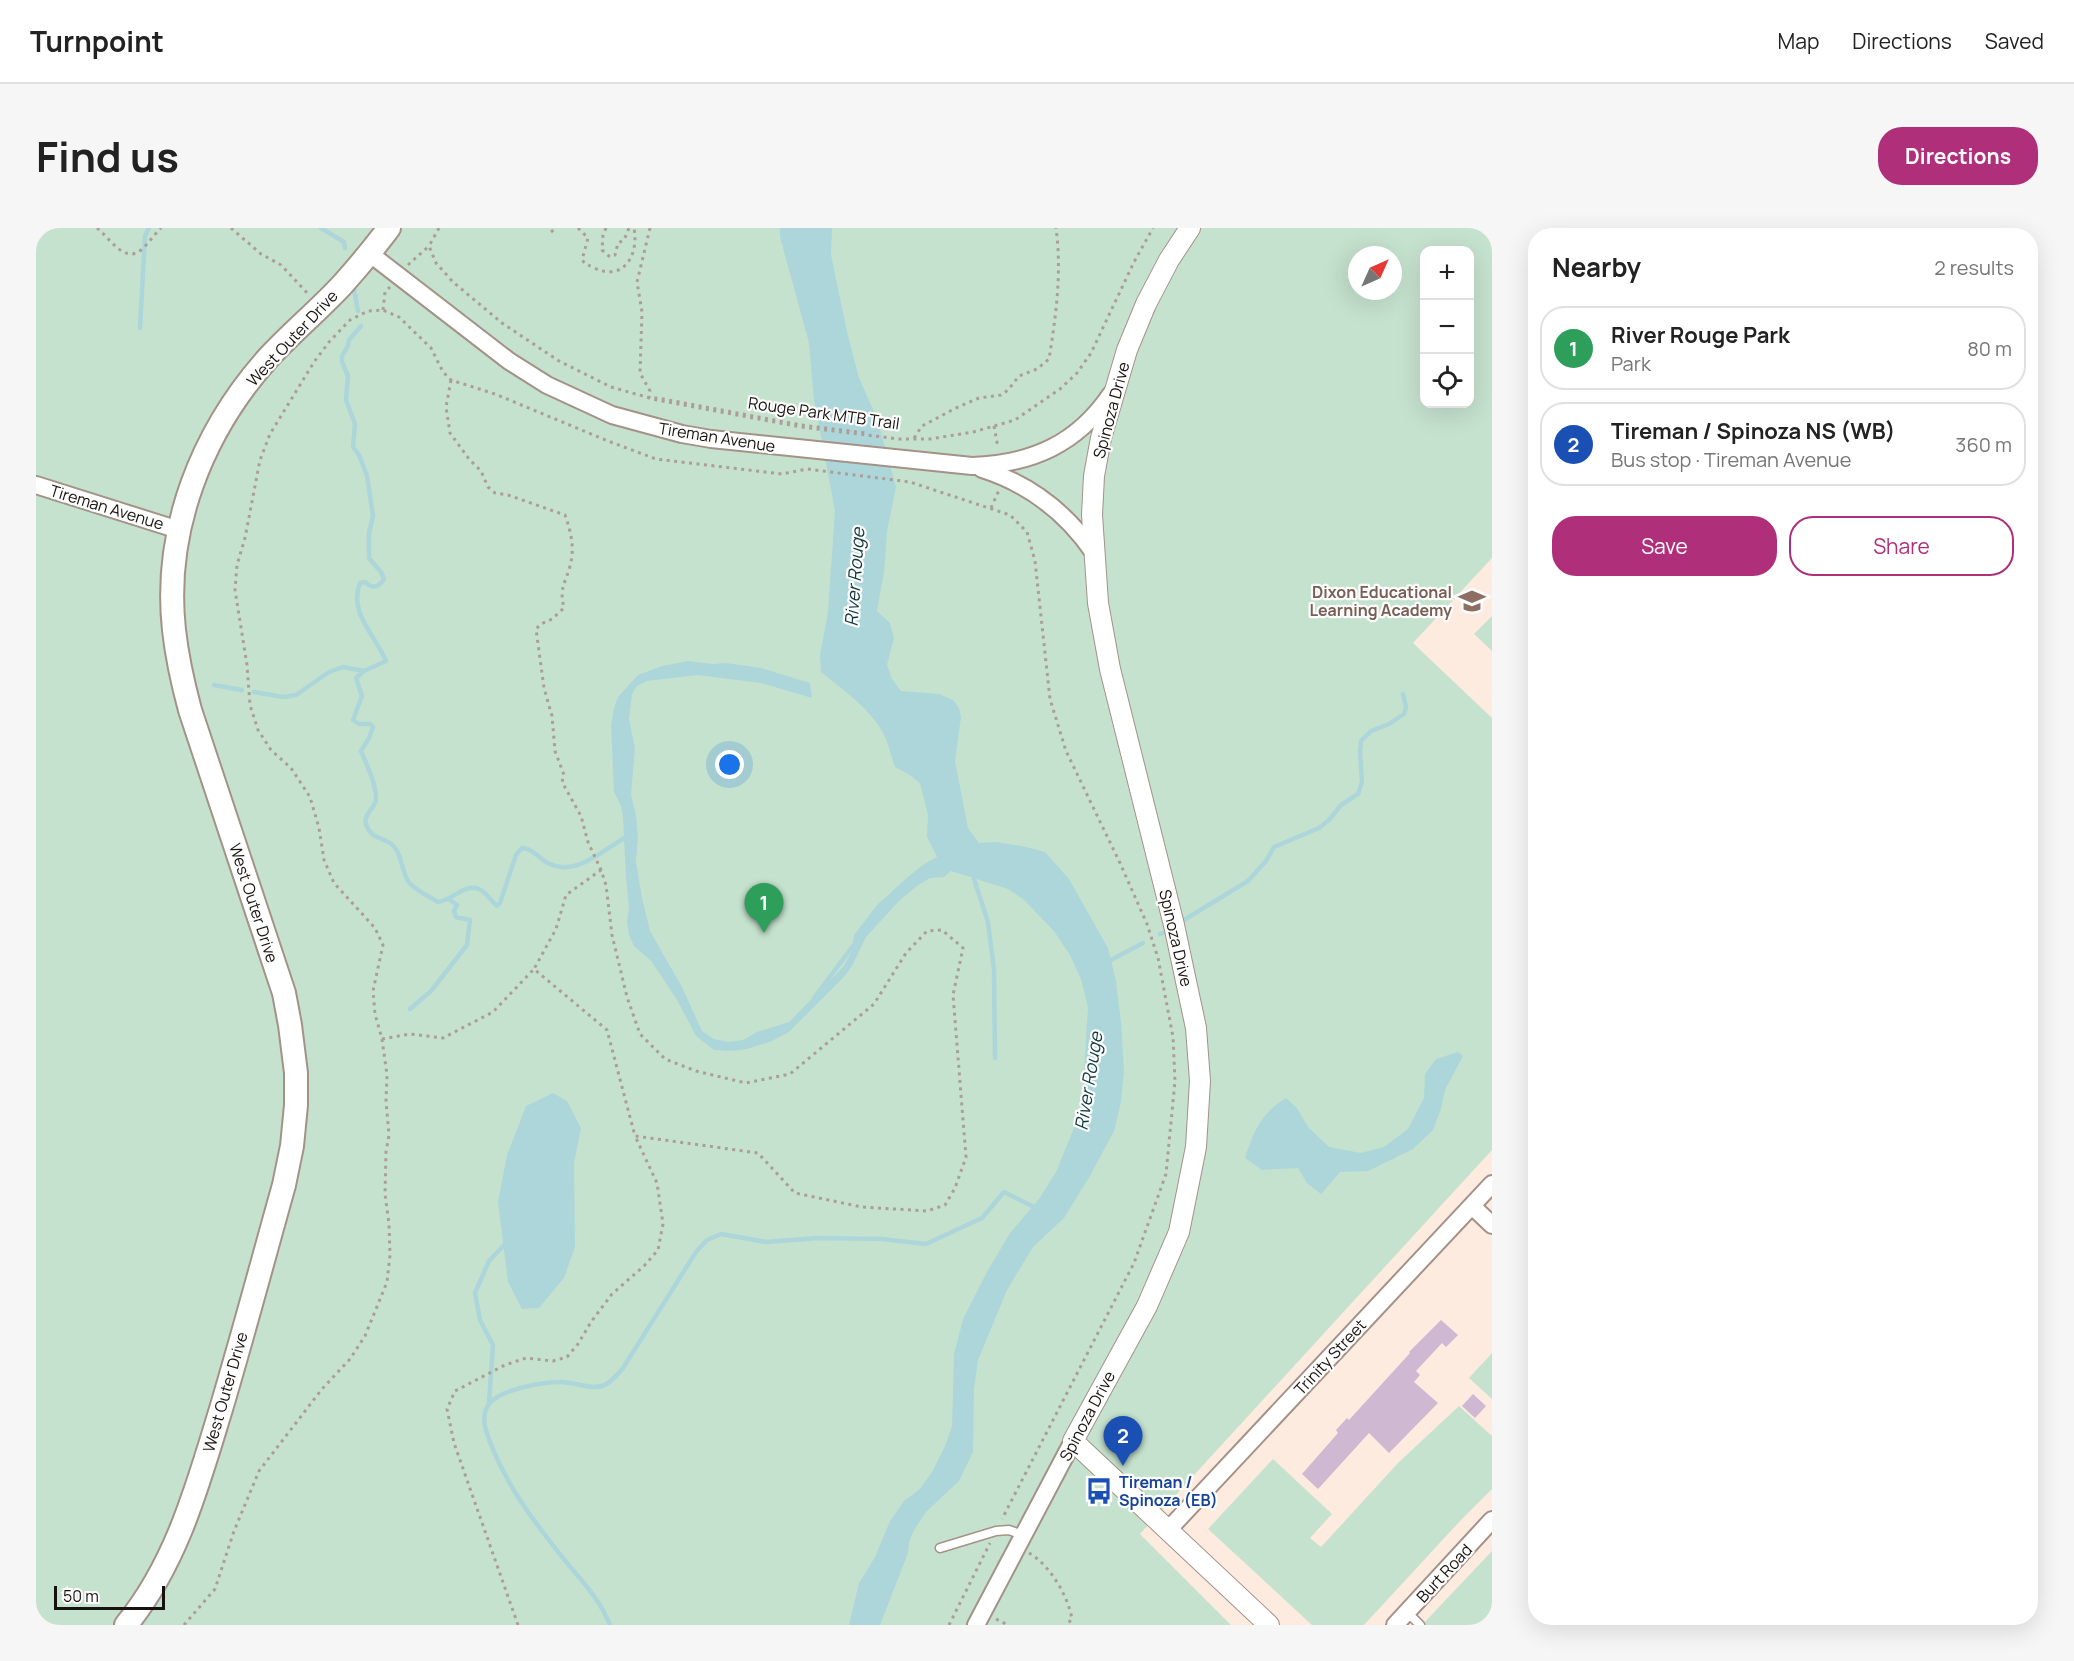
<!DOCTYPE html>
<meta charset="utf-8">
<style>
body{margin:0;font-family:Manrope,sans-serif;background:#f6f6f6;color:#222}
.controls{position:absolute;right:18px;top:18px;display:grid;overflow:hidden;border-radius:12px;box-shadow:0 6px 24px #0002}
.controls button{width:54px;height:54px;display:grid;place-items:center;padding:0;border:0;border-bottom:2px solid #e0e0e0;background:#fff;color:#222;font:30px sans-serif}
.compass{position:absolute;left:1312px;top:18px;width:54px;height:54px;border-radius:50%;background:#fff;box-shadow:0 6px 24px #0002;rotate:45deg}
.scale{position:absolute;left:18px;bottom:15px;width:111px;box-sizing:border-box;padding-left:6px;border:3px solid #18120e;border-top:0;font-size:16px;line-height:21px;white-space:nowrap;color:#18120e;-webkit-text-stroke:4px #fdfdfd;paint-order:stroke}
.you{position:absolute;left:694px;top:537px;width:21px;height:21px;margin:-15px;border:4px solid #fff;border-radius:50%;background:#1a73e8;box-shadow:0 0 0 9px #1a73e833}
.badge{display:grid;place-items:center;width:39px;height:39px;border-radius:50%;background:#b02f7b;color:#fff;font-size:20px;font-weight:700}
.pin{position:absolute;translate:-50% -50px;filter:drop-shadow(0 2px 3px #0008)}
.pin::after{content:'';position:absolute;top:32px;width:21px;height:18px;background:inherit;clip-path:polygon(0 0,100% 0,50% 100%)}
.list{margin:0;padding:0;list-style:none}
h2{display:flex;justify-content:space-between;align-items:center;height:78px;margin:0;padding:0 24px;font-size:26px}
h2 small{font-size:20px;font-weight:400;color:#767676}
.list li{display:grid;grid-template-columns:39px 1fr auto;gap:18px;align-items:center;box-sizing:border-box;height:84px;margin:0 12px 12px;padding:0 12px;border:2px solid #e0e0e0;border-radius:24px}
.list b{display:block;font-size:22px;white-space:nowrap}
.list p{margin:0;font-size:20px;white-space:nowrap;color:#767676}
.list em{font-size:20px;font-style:normal;color:#767676}
.actions{display:flex;gap:12px;padding:18px 24px}
.actions a{flex:1;padding:14px 0;border:2px solid #b02f7b;border-radius:24px;text-align:center;font-size:21px;color:#b02f7b}
.actions .main{background:#b02f7b;color:#fff}
.icon{flex:none;width:33px;height:33px;fill:none;stroke:currentColor;stroke-width:2;stroke-linecap:round;stroke-linejoin:round}
.map{position:relative;flex:none;width:1456px;height:1397px;overflow:hidden;border-radius:24px}
header{display:flex;align-items:center;gap:36px;box-sizing:border-box;height:84px;padding:0 30px;background:#fff;border-bottom:2px solid #e0e0e0}
header strong{font-size:28px}
nav{display:flex;gap:33px;margin-inline-start:auto;font-size:21px}
.intro{display:flex;align-items:center;justify-content:space-between;box-sizing:border-box;height:144px;padding:0 36px}
h1{margin:0;font-size:42px}
.button{padding:15px 27px;border-radius:24px;background:#b02f7b;color:#fff;font-size:21px;font-weight:700}
main{display:flex;gap:36px;padding:0 36px}
aside{flex:1;background:#fff;border-radius:24px;box-shadow:0 6px 24px #0002}
.map>svg:first-child{display:block}
.green{fill:#c5e2ce;fill-rule:evenodd}
.water{fill:#add6db}
.lines{fill:none;stroke-linecap:round;stroke-linejoin:round}
.stream{stroke:#add6db;stroke-width:4.5}
.building{fill:#cfb8d1}
.service-casing{stroke:#a49287;stroke-width:11}
.minor-casing{stroke:#a49287;stroke-width:20}
.tertiary-casing{stroke:#a49287;stroke-width:22}
.secondary-casing{stroke:#a49287;stroke-width:26}
.path{stroke:#ac9e95;stroke-width:3;stroke-dasharray:3 4.5;stroke-linecap:butt}
.service{stroke:#fff;stroke-width:8}
.minor{stroke:#fff;stroke-width:16}
.tertiary{stroke:#fff;stroke-width:20}
.secondary{stroke:#fff;stroke-width:22}
.labels{text-anchor:middle;dominant-baseline:central;stroke-width:4.5;stroke-linejoin:round;paint-order:stroke}
.street-label{font-size:16px;fill:#18120e;stroke:#fdfdfd}
.education-label{font-size:16px;font-weight:bold;fill:#785e54;stroke:#fdfdfd;text-anchor:end}
.transit-label{font-size:16px;font-weight:bold;fill:#164399;stroke:#fdfdfd;text-anchor:start}
.water-label{font-size:18px;font-style:italic;fill:#11383d;stroke:#fdfdfd}
</style>
<header>
<strong>Turnpoint</strong>
<nav><a>Map</a><a>Directions</a><a>Saved</a></nav>
</header>
<div class="intro"><h1>Find us</h1><a class="button">Directions</a></div>
<main>
<div class="map">
<svg width="1456" height="1397" viewBox="0 0 1456 1397">
<rect width="100%" height="100%" fill="#feebdf"/>
<!-- green -->
<path class="green" d="M0 0H1456V330L1377 415 1456 490V922L1104 1306 1195 1397H0ZM1388 22H1434V176H1388ZM1321 27H1357V63H1321Z
M1456 388V423L1438 406Z
M1456 1125V1171L1433 1150Z
M1423 1178 1456 1208V1261L1425 1292 1328 1397H1276L1172 1301 1237 1231 1296 1286 1274 1310 1285 1319 1362 1235Z
M1456 1323V1397H1386Z"/>
<!-- water -->
<path class="water" d="M744 0H796L795 27 811 104 823 150 841 190 860 259 851 304 848 344 841 383 854 395 858 410 851 437 856 451 865 463 903 466 917 472 923 480 925 489 919 533 932 600 943 615 960 614 986 618 1009 624 1033 651 1072 720 1080 753 1085 795 1088 843 1085 874 1078 903 1054 948 1028 990 997 1019 971 1062 942 1132 938 1161 937 1224 923 1253 890 1284 878 1302 873 1314 872 1325 844 1397H813L823 1355 839 1329 854 1293 868 1273 884 1261 896 1244 909 1218 916 1198 918 1126 927 1091 951 1044 974 1005 1003 971 1020 944 1046 880 1052 779 1045 751 1034 727 1018 703 987 671 972 661 915 643 908 649 894 650 881 658 863 673 830 709 816 738 807 750 753 804 736 813 711 821 695 823 678 822 660 808 641 772 624 746 615 733 598 718 593 707 591 694 593 680 590 649 587 590 585 578 578 564 575 498 578 480 582 469 602 447 626 438 652 433 677 436 690 435 725 440 774 455 776 470 725 455 661 447 611 453 601 458 596 466 593 491 599 520 595 567 600 588 602 610 600 634 606 670 614 703 646 759 666 803 678 811 693 814 707 812 721 804 753 794 807 739 816 723 818 707 841 677 873 648 888 636 901 629 891 609 892 587 884 555 872 546 859 539C855 528 853 517 848 507 836 482 806 461 785 444L784 427 792 384 799 283 778 172 773 115 744 9Z
M1422 824 1427 828 1409 862 1405 881 1397 902 1377 921 1332 943 1304 944 1285 966 1271 955 1262 940 1226 942 1209 930C1218 903 1225 885 1250 870L1261 880 1272 899 1293 919 1325 925 1348 919 1372 901 1388 870 1389 846 1400 831Z
M517 865 531 873 545 900 538 935 539 1019 528 1050 503 1080 486 1081 472 1054 462 974 471 927 490 878Z"/>
<g class="lines">
<!-- stream -->
<path class="stream" d="M285 0 308 14 309 20
M317 56 322 83
M325 98 313 112 312 118 306 128V134L312 148 310 172 319 196 317 219 323 227 331 248 337 288 333 305V330L345 344 348 351C342 360 336 361 329 354L324 355C312 385 340 408 350 433L328 443 320 450 326 468 317 492 323 496H334L337 499 333 510 325 523C331 538 340 555 340 571 339 581 327 586 330 596 334 610 345 609 354 615 366 623 365 642 372 653 379 663 392 667 402 674 416 673 428 655 443 661 450 664 455 673 461 678L464 675 480 627 486 620C497 620 504 632 514 636 541 649 569 620 592 608
M104 100 109 8 113 0
M178 457 206 462
M218 464 247 469 260 467 293 444 307 439 328 443
M938 651 952 694 958 742 959 830
M1143 695 1212 653 1230 633 1238 619 1283 600 1293 592 1305 577 1322 566 1326 554 1324 524 1325 513 1335 503 1353 496 1368 486 1370 479 1367 466
M1124 706 1127 705
M1073 733 1107 715
M778 770 820 714
M374 781 395 763 431 717 434 692 420 689 418 683 421 677 414 672
M453 1175 457 1117 444 1092 439 1065 453 1033 470 1015
M574 1397C564 1371 544 1351 527 1330 499 1295 473 1261 456 1219 451 1206 443 1189 453 1176 465 1161 507 1154 526 1154 539 1154 554 1162 566 1158 575 1155 581 1147 587 1140L660 1024 671 1012 685 1006 730 1014 782 1010 846 1011 890 1016 946 990 968 964 1000 980"/>
</g>
<!-- building -->
<path class="building" d="M1405 1092 1422 1107 1410 1119 1406 1115 1380 1143 1384 1147 1378 1154 1402 1175 1353 1225 1333 1205 1282 1261 1266 1246 1302 1205 1300 1202 1311 1190 1313 1192 1374 1125 1373 1124Z
M1437 1166 1450 1178 1439 1190 1426 1178Z"/>
<g class="lines">
<defs>
<path id="service" d="M904 1320 960 1303 973 1302 987 1307
M1371 1384 1384 1397"/>
<path id="minor" d="M333 25 473 133 511 157 576 187 646 206 675 211 936 238C996 236 1041 216 1075 166
M946 241C993 256 1030 284 1058 325
M0 257 143 302
M1436 978 1456 997
M1132 1302 1456 956
M940 1397 1037 1213
M1359 1397 1456 1292"/>
<path id="tertiary" d="M1154 0 1133 32 1110 76 1091 122 1065 210 1058 248 1056 287 1062 375 1074 441 1138 697 1160 800 1164 853 1160 919 1143 1004 1111 1078 1037 1213 1233 1397"/>
<path id="secondary" d="M90 1397C141 1335 162 1256 185 1181 207 1107 227 1032 248 957L256 918 260 877V845L254 797 248 765 154 482C147 456 141 429 138 402 127 302 166 204 232 130 256 104 283 82 307 56 323 38 338 20 353 0"/>
</defs>
<!-- service casing -->
<use href="#service" class="service-casing"/>
<!-- minor casing -->
<use href="#minor" class="minor-casing"/>
<!-- tertiary casing -->
<use href="#tertiary" class="tertiary-casing"/>
<!-- secondary casing -->
<use href="#secondary" class="secondary-casing"/>
<!-- path -->
<path class="path" d="M61 0C73 9 88 36 105 22 112 16 118 7 125 0
M195 0 225 26 245 37 273 67
M403 0 393 18 400 35 417 54 466 95 523 133 575 159 621 172 765 199 863 211H894L937 204 979 192 1024 161 1041 145 1055 125 1098 34 1117 0
M542 0 552 10 546 32C550 37 553 37 558 40 588 54 603 27 598 0
M570 0 567 7 566 22 574 29 579 27 582 15 588 12 593 0
M614 0 601 54 606 84 604 145 614 163 613 170H622L765 197 830 205
M515 4 520 0
M372 37 393 18
M347 82 349 64 354 59
M415 152 410 179 414 205 433 231 445 243 452 259 459 265 472 267 529 287C535 304 539 320 534 338 529 357 523 359 528 380L516 391 505 396 500 401 508 460 516 488 519 523 528 547 526 554 545 588 552 614 565 642 570 657 576 707 591 769 604 806 629 831 660 843 710 855 754 846 838 776 870 725 891 703 906 702 927 720 917 767 930 929 919 960 909 977 891 983 826 979 759 965 722 925 599 908 571 802 498 741 520 701 530 667 565 642
M958 198 962 220
M878 210 886 198 920 180 943 170 965 167 972 162 983 148 1001 141 1013 131C1020 88 1026 44 1020 0
M955 280 963 262
M346 811 374 806 407 810 457 784 498 741
M993 1325C1014 1337 1032 1368 1036 1391L1030 1397
M960 1391 972 1397
M148 1397 179 1361 198 1303 223 1243 286 1161 314 1131 329 1108 351 1054 354 1027 353 996 349 966 350 924 353 907 350 873 351 847 346 811 339 786 337 763 347 717 339 700 298 655 288 632 283 600 274 569 255 540 235 522 222 502 214 477 211 437 199 362 201 337 209 310 224 232 234 206 278 134 293 114 314 92 332 83 347 82 363 89 395 120 407 144 415 152 459 166 572 213 620 231 746 246 771 241 874 254 974 287 991 304 999 333 1014 471 1030 523 1084 635 1111 696 1122 730 1137 809 1139 853 1130 946 1098 1035 966 1291
M482 1397 418 1215 411 1181 419 1163 469 1137 490 1130 517 1133 531 1129 542 1116 555 1094 576 1066 608 1038 622 1022 627 996 621 955 599 908
M913 1397 954 1315"/>
<!-- service -->
<use href="#service" class="service"/>
<!-- minor -->
<use href="#minor" class="minor"/>
<!-- tertiary -->
<use href="#tertiary" class="tertiary"/>
<!-- secondary -->
<use href="#secondary" class="secondary"/>
</g>
<!-- icons -->
<defs>
<symbol id="school-bare" viewBox="-9 -9 18 18"><path d="M0-5L7-2L0 1L-7-2ZM-4 1L0 2.5L4 1V4Q0 6-4 4Z" fill="#8d6e63" stroke="#fdfdfd" stroke-width="2.5" paint-order="stroke"/></symbol>
<symbol id="bus-bare" viewBox="-9 -9 18 18"><path d="M-5-6H5V4H4V6H2V4H-2V6H-4V4H-5ZM-3.5-4V0h7V-4ZM-3.5 1.2v1.5H-2V1.2ZM2 1.2v1.5H3.5V1.2Z" fill="#1a4fb4" stroke="#fdfdfd" stroke-width="2.5" paint-order="stroke"/></symbol>
</defs>
<g fill-rule="evenodd">
<use href="#school-bare" x="1417" y="354" width="38" height="38"/>
<use href="#bus-bare" x="1044" y="1244" width="38" height="38"/>
</g>
<g class="labels">
<!-- street labels -->
<g class="street-label">
<text transform="translate(256 110) rotate(-47)">West Outer Drive</text>
<text transform="translate(1075 182) rotate(-75)">Spinoza Drive</text>
<text transform="translate(788 185) rotate(8)">Rouge Park MTB Trail</text>
<text transform="translate(681 209) rotate(9)">Tireman Avenue</text>
<text transform="translate(71 279) rotate(17)">Tireman Avenue</text>
<text transform="translate(218 675) rotate(72)">West Outer Drive</text>
<text transform="translate(1140 710) rotate(77)">Spinoza Drive</text>
<text transform="translate(1294 1129) rotate(-47)">Trinity Street</text>
<text transform="translate(189 1164) rotate(-74)">West Outer Drive</text>
<text transform="translate(1051 1188) rotate(-62)">Spinoza Drive</text>
<text transform="translate(1408 1345) rotate(-47)">Burt Road</text>
</g>
<!-- education labels -->
<g class="education-label">
<text x="1416" y="364">Dixon Educational<tspan x="1416" dy="18">Learning Academy</tspan></text>
</g>
<!-- transit labels -->
<g class="transit-label">
<text x="1083" y="1254">Tireman /<tspan x="1083" dy="18">Spinoza (EB)</tspan></text>
</g>
<!-- water labels -->
<g class="water-label">
<text transform="translate(818 349) rotate(-86)">River Rouge</text>
<text transform="translate(1052 853) rotate(-81)">River Rouge</text>
</g>
</g>
</svg>
<div class="controls">
<button>+</button>
<button>−</button>
<button><svg class="icon" aria-label="locate" viewBox="0 0 24 24"><circle cx="12" cy="12" r="6"/><path d="M12 2v4M12 18v4M2 12h4M18 12h4"/></svg></button>
</div>
<svg class="compass" viewBox="-18 -18 36 36"><path d="M0-13l5 13h-10z" fill="#e53935"/><path d="M0 13l5-13h-10z" fill="#767676"/></svg>
<div class="scale">50 m</div>
<div class="you"></div>
<div class="pin badge" style="left:728px;top:705px;background:#2e9e5b">1</div>
<div class="pin badge" style="left:1087px;top:1238px;background:#1a4fb4">2</div>
</div>
<aside>
<h2>Nearby<small>2 results</small></h2>
<ul class="list">
<li><span class="badge" style="background:#2e9e5b">1</span><div><b>River Rouge Park</b><p>Park</p></div><em>80 m</em></li>
<li><span class="badge" style="background:#1a4fb4">2</span><div><b>Tireman / Spinoza NS (WB)</b><p>Bus stop · Tireman Avenue</p></div><em>360 m</em></li>
</ul>
<div class="actions"><a class="main">Save</a><a>Share</a></div>
</aside>
</main>
